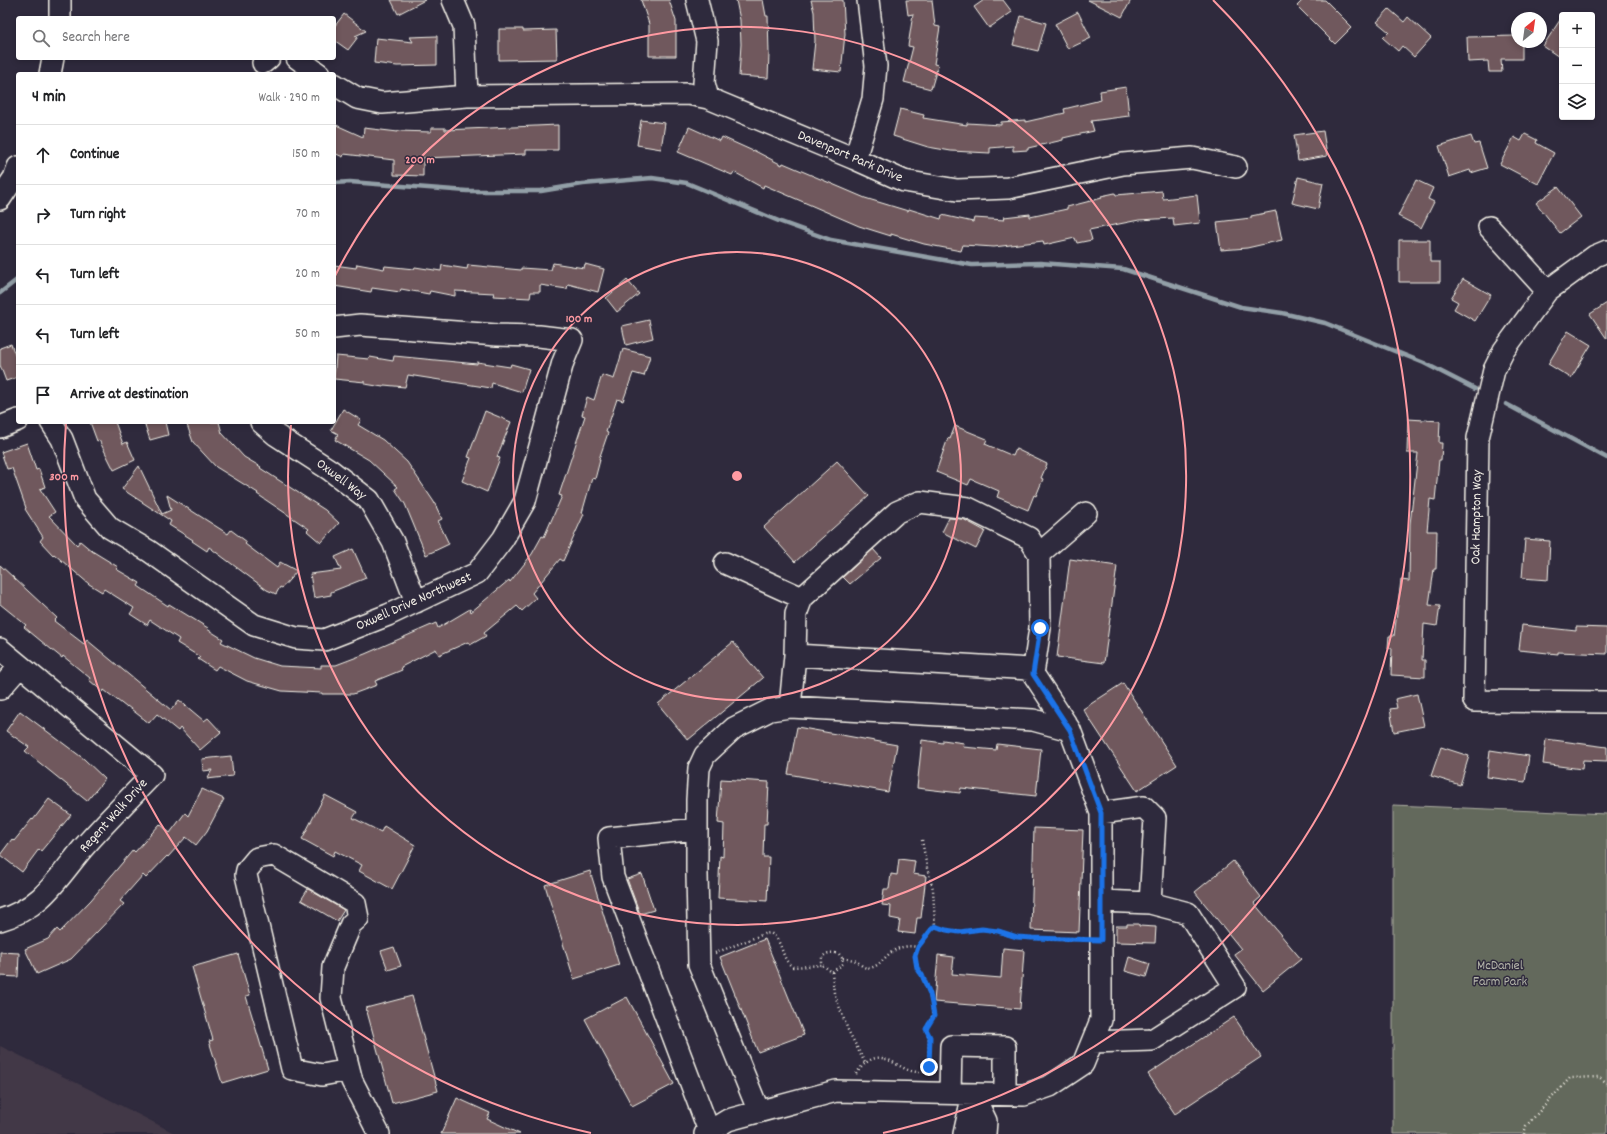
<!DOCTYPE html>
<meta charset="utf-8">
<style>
body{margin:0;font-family:Dekko,sans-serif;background:#f2f2f2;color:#202124}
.controls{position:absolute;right:12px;top:12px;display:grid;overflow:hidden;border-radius:4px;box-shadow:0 2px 6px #0003}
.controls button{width:36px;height:36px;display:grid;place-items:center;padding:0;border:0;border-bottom:1px solid #e0e0e0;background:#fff;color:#202124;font:20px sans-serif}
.compass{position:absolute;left:1511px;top:12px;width:36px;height:36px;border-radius:50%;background:#fff;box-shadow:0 2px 6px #0003;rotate:29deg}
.stop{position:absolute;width:12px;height:12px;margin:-9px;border:3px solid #1a73e8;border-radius:50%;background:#fff}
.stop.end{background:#1a73e8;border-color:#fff;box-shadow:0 1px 4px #0008}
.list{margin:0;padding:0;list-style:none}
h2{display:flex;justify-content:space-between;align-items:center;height:52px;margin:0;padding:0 16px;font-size:17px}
h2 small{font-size:13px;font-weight:400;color:#757577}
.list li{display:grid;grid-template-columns:26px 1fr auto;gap:12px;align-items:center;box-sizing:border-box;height:60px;padding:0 16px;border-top:1px solid #e0e0e0}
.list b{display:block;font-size:15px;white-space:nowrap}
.list em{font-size:13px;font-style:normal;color:#757577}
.icon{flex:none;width:22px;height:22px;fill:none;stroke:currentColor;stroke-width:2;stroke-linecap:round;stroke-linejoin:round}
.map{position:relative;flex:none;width:1607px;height:1134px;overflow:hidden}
.search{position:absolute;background:#fff;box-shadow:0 2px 6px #0003;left:16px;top:16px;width:320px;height:44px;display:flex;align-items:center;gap:10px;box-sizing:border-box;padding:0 14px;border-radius:4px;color:#757577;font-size:15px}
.panel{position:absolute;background:#fff;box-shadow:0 2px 6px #0003;left:16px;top:72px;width:320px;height:352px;border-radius:4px}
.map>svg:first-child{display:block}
.built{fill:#423847}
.green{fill:#64695c;stroke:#acada2}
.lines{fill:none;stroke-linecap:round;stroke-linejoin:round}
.stream{stroke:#929fa7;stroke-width:4.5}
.building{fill:#6f595d;stroke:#f4f1e8}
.minor-casing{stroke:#f4f1e8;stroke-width:24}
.path{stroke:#f4f1e8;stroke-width:2.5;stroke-dasharray:1 3;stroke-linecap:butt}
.minor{stroke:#2f2a3d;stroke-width:21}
.route{stroke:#1a73e8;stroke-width:5}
.ring{fill:none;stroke:#ff9aa2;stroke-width:2}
.labels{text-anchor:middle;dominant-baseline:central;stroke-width:3;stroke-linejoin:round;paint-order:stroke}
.street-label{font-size:14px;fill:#f4f1e8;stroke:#2f2a3d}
.park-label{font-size:14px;fill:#b3b4a9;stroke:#2f2a3d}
.centre{fill:#ff9aa2;stroke:#2f2a3d;stroke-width:2}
.ring-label{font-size:12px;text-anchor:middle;font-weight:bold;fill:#ff9aa2;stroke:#2f2a3d;stroke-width:3;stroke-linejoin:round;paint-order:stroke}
</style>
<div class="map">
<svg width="1607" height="1134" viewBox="0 0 1607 1134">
<rect width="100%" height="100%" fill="#2f2a3d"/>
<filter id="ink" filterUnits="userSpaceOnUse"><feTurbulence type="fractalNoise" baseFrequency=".025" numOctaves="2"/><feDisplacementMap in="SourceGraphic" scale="8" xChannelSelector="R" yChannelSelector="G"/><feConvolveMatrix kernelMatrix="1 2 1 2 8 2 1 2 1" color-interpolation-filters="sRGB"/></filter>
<g filter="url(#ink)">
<!-- built -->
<path class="built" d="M0 1046 87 1088 176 1134H0Z"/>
<!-- green -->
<path class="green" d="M1393 805 1607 814V1134H1393Z"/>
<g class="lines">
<!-- stream -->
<path class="stream" d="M334 183 350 182 467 191H541L583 184 652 178 687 183 781 222 831 240 972 265 1040 263 1123 269 1241 307 1282 313 1325 323 1424 363 1475 389
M0 293 18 279
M1506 404 1607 458"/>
</g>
<!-- building -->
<path class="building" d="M391 0H425L398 14Z
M641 0H669L676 21V56H649V24Z
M736 0H763L766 16H768L769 54 768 78 739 76 741 44 740 20Z
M811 0H843L845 34 841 72 812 69 815 41 814 12Z
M906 0H932L935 26 940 27 934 64 938 65 931 89 904 82 913 47 908 46 913 14 908 15Z
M984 0H1003L1012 12 989 28 974 7Z
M1088 0H1131L1122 17Z
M1303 0H1325L1352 27 1335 44 1297 6Z
M1389 9 1404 22 1408 17 1431 38 1414 57 1402 46 1398 51 1383 38 1389 32 1377 22Z
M1078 12 1091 38 1068 49 1055 24Z
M344 14 366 31 355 36 358 37 348 50 334 40V27Z
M1021 16 1046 23 1038 51 1013 45Z
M1562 17V59L1543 46Z
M499 29H523V31L556 30 557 59 499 60Z
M437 36V65L397 66 374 63 376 38 413 42 410 37Z
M1517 36V42H1522V59H1501L1502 72H1489L1488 61 1468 62 1467 37Z
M1126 87 1129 116 1091 121 1094 131 1063 138V140L1028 148V150L1013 151V146L990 148V153L951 151 928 147 893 136 900 109 924 115 923 118 967 125V123L1001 125V122L1025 120V122L1065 113 1064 109 1101 100 1100 91Z
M641 120 665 123 661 149 637 145Z
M334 124 363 137 364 128 398 132V131L431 132V128H445V130L558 125V150H526V154L423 158V176L394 175V160L344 154 343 157 334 153Z
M689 127 720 141 722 137 753 151V150L782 165 783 163 865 198 908 211 909 209 941 219 942 215 973 222 974 218 1005 220 1004 217 1030 214V217L1067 209V207L1102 198 1101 196 1115 193 1116 195 1162 191 1163 199 1197 195 1200 223 1174 226 1173 218 1139 220 1089 230 1092 240 1077 243 1075 238 1044 245 1043 241 994 247 963 245 961 251 924 244 891 234V236L859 226 764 185 763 188 734 172 732 175 678 152Z
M1323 131 1327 156 1298 161 1294 135Z
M1525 134 1537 140 1536 143 1554 153 1538 184 1500 164 1514 137 1521 141Z
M1471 136 1474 144 1479 143 1487 168 1471 173 1470 170 1449 177 1439 146Z
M1298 177 1323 183 1318 209 1292 203Z
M1416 180 1433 188 1428 199 1434 202 1421 228 1398 216Z
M1558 187 1581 217 1560 233 1536 203Z
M1276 211 1282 240 1247 248 1221 250 1217 222 1251 218V216Z
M1399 240H1430V262H1440V282H1399Z
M553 263 584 268 585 264 604 269 598 292 568 284 567 289 540 285V292H531L530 298 493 296 494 293 455 291V296L430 291 429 294 401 289 400 292 372 288 371 292 334 286V265L356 268 357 264 384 269 385 266 414 269 415 267 441 271 442 265 467 269 468 265 521 270V268L551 270Z
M1463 279 1491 295 1475 321 1454 309 1458 302 1451 298Z
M627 280 639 294 617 312 606 298Z
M1607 303V339L1590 314Z
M649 320 653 338 626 345 622 326Z
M1568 331 1591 345 1571 378 1548 364Z
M11 344 18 363V377L6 381 0 365V348Z
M623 349 650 356 644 376 633 373 623 401 617 399 606 432 608 433 599 459 600 460 595 479 592 478 582 513 584 514 563 561 560 559 532 593 536 598 522 611 517 606 484 633 486 636 470 645 468 642 439 655 436 649 401 667 402 670 375 681 377 685 353 694H322V693L282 691 247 681 218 666 215 670 198 659 200 657 177 643 179 639 150 620 147 625 130 614 134 608 104 589 102 592 89 584 54 554 53 555 40 541 43 537 25 509 26 508 12 468 7 469 1 452 27 443 36 470 39 469 45 487 40 489 55 512 49 516 77 545 80 541 92 551 118 567 116 569 140 583 138 586 168 606 169 604 208 628 207 629 223 639 221 642 254 658 280 666 321 668V665H336L365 654 436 623 438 628 470 609 471 612 509 580 510 582 532 554 542 536 544 537 562 496 559 495 585 416 582 415 587 397 594 400 602 375 614 379Z
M336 356 369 359 370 357 393 361 394 356 477 364V362L510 367 511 364 529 369 522 392 492 383 491 388 408 375 405 387 384 385 383 387 365 384V382L334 379Z
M343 409 361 420 358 425 383 440 407 462 434 502 442 519 438 521 449 544 426 555 405 504 395 489 398 487 369 460 335 440 338 434 331 430Z
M485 411 511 422 497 457 500 458 487 492 462 481 471 458 468 457Z
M1408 419 1440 421 1439 443H1442L1441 460H1439L1435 500 1430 499 1427 531H1437L1436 569H1434L1429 605 1440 606 1437 626 1424 624 1422 660H1425V677L1391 675 1392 648H1388L1389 636H1394L1401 580 1409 581 1410 524 1418 453H1407Z
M90 422H115L123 444 127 442 135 460 114 470 99 440 97 441Z
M144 422H165L168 435 150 440Z
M186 422H219L222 433 244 457 261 467 260 468 325 510 339 523 321 543 307 531 309 529 257 494 258 493 216 467 193 442Z
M955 426 987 439 985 444 1013 456 1016 449 1047 464 1041 478 1043 479 1036 496 1034 495 1028 510 997 497 999 491 971 479 968 485 936 472 948 438 950 439Z
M837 461 869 496 795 562 764 527Z
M139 466 162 514 171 510 167 495 228 534 231 530 247 542 245 544 277 568 280 562 297 571 282 588 280 587 276 594 267 590 209 547 207 551 192 541 193 540 169 525 171 521 122 489Z
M949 518 963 519 985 531 976 549 942 532Z
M1525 539 1550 541 1548 580 1522 578Z
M353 549 366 578 331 592V595L314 598 310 574 341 570 335 557Z
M873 549 881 558 850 584 843 577Z
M1070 559 1117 566 1104 663 1057 657Z
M0 565 57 618 54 621 84 644 87 640 171 710 179 700 204 721 208 718 221 732 200 750 180 728 178 731 157 714 149 723 127 706 126 707 104 690 103 692 89 680 90 678 63 656 62 658 41 641 24 627 26 625 0 604Z
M1522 625 1576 631V627L1607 628V654L1558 652V654L1519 650Z
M733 642 763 678 688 740 658 704Z
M1123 683 1177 765 1137 791 1083 709Z
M1417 694 1424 726 1394 732 1390 709 1397 708 1395 699Z
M20 711 84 759 105 779 87 801 25 751 29 747 6 731Z
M797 727 897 745 888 792 788 774Z
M1546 739 1607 747V761L1583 760 1582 769 1543 764Z
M922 740 943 743V740L964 743 963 747 996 750 997 744 1041 749 1036 796 961 788 960 793 917 788Z
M1441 747 1469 756 1460 785 1431 776Z
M1490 750 1529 756 1525 782 1487 777Z
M231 756 233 776 207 779 212 770 203 771 202 759Z
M721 779 769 782 767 824H764L763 857H769L767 901 718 898 720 856 723 857 724 824 718 823Z
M202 789 224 799 207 831 196 845 186 837 168 857 167 856 146 878 143 875 120 901 124 904 71 959 37 974 25 949 48 939 57 929 60 932 91 900 133 850 135 852 160 824 170 833 185 813 188 816Z
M325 795 357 812 353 818 381 832 384 826 415 845 392 889 359 871 362 865 335 851 333 856 302 839Z
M49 799 71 815 41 851 39 849 22 872 0 855 12 839 14 841 32 819 33 820Z
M1034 828 1083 830 1079 932 1031 930Z
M899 859 915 861 913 874 926 876 921 918H917L915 934 898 932 900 920 890 918 891 906 882 905 884 889H889L891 874 897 875Z
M1233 861 1261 897 1254 903 1301 959 1263 990 1234 954 1241 949 1195 892Z
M590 871 619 965 574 979 545 885Z
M642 874 654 910 640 914 627 879Z
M308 889 344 910 337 921 301 900Z
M1127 924H1139V926L1156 927 1155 943 1116 942V926H1127Z
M765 939 804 1035 758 1052 720 957Z
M394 947 401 966 388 970 381 951Z
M1003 948 1024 950 1020 1009 934 1002 938 955 954 957 952 974 1001 978Z
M0 952 19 953 18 977 0 976Z
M238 954 250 995 246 996 268 1069 222 1083 209 1041 213 1040 192 967Z
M1129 957 1150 964 1146 977 1125 971Z
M412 996 438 1091 392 1103 366 1008Z
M627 997 674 1084 632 1106 585 1019Z
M1234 1017 1261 1057 1175 1114 1148 1074Z
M457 1098 490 1113 487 1119 520 1134H441Z"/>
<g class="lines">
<defs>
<path id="minor" d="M453 0 464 26 467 96
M697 0 707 41 704 83 708 98
M60 18V0
M297 58 319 74
M263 63 269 58
M50 74 53 58
M334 84 357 98 382 103 467 96 688 94 708 98 855 159 904 181 957 190 1008 188 1123 164 1192 158 1236 167
M855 159 873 99 876 66 868 0
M0 199 14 178 18 167
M1489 227 1547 291
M1607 251 1595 256 1547 291 1504 350 1494 370 1478 438 1474 701 1607 702
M51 422 62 439 85 499 110 528 149 551 254 625 296 638 324 640 388 615 477 573 503 539 525 501 563 362 572 340 539 336 497 335 360 325 334 328
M261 422 276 435 330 470 369 500 393 542 416 602
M0 427 18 420
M1039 554 1086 513
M725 563 802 598
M0 649 152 775C129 799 105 823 83 848 57 879 42 908 0 920
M0 689 20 666
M790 707 795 655
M697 829 609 838 613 877 709 1131
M1101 901 1150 903 1155 818 1144 807 1101 813
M1092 1042 1152 1040 1235 987 1188 913 1150 903
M349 1070 322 1075 292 1069 246 875 247 870 257 858 274 855 355 903 358 918 351 924 333 967 331 998 352 1081 379 1134
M950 1093 951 1046 1005 1047V1094
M973 1094 986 1121 985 1134
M759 1112 699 964 697 875V800L699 768 705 755 734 728 770 710 790 707 1033 720 1070 730
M705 1134 728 1120 836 1091 1024 1095 1050 1086 1083 1064 1101 1020V813L1070 730 1030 669 795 655 796 614 802 598 897 512 920 502 968 508 1029 538 1039 554 1040 628 1033 674
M964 1134 973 1094"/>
</defs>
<!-- minor casing -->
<use href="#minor" class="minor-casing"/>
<!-- path -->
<path class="path" d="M922 840 927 868 933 889 935 926
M715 953 764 934 770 933C784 940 780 959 793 967L822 965
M842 958 839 954C831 952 828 952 822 957V965L832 972 843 964 842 958C846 959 850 959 854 960 859 962 862 968 868 968 886 967 886 942 918 947
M832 972 834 993 848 1030 865 1063
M856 1074C884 1034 899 1082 928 1070L929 1067V1037L926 1029 933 1015 932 1004 930 994 922 975 917 968 915 956 918 947 931 930 935 926 945 930 959 932 982 929 998 931 1017 937 1046 939H1084
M1524 1134 1526 1126 1570 1078 1599 1077 1607 1083"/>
<!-- minor -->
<use href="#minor" class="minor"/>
</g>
</g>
<g class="lines" filter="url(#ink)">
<!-- route -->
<path class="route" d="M929 1067 930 1037 926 1029 934 1016 932 1004 930 994 922 975 917 968 915 956 918 947 931 930 935 926 946 930 959 932 982 929 998 931 1017 937 1032 938 1101 940V813L1070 730 1033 674 1040 628"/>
</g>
<!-- distance rings -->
<g class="ring">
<circle cx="737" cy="476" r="224"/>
<path d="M335 276A449 449 0 1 1 291 425"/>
<path d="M591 1133A673 673 0 0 1 66 423M1213 0A673 673 0 0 1 883 1133"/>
</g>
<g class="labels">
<!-- street labels -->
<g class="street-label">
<text transform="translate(850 157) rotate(23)">Davenport Park Drive</text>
<text transform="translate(341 480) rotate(37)">Oxwell Way</text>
<text transform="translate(1477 517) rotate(-89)">Oak Hampton Way</text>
<text transform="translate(414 602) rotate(-24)">Oxwell Drive Northwest</text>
<text transform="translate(114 816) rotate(-48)">Regent Walk Drive</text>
</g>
<!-- park labels -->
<g class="park-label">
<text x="1500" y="966">McDaniel<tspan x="1500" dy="16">Farm Park</tspan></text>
</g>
</g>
<circle cx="737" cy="476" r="6" class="centre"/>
<g class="ring-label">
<text x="420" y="163">200 m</text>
<text x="579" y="322">100 m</text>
<text x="64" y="480">300 m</text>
</g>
</svg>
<div class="controls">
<button>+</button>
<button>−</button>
<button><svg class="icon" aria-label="layers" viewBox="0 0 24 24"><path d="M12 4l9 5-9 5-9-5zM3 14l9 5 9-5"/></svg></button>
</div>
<svg class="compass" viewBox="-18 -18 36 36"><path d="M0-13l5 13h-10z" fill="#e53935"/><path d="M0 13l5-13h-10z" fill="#757577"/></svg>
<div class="stop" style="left:1040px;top:628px"></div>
<div class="stop end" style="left:929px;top:1067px"></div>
<div class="search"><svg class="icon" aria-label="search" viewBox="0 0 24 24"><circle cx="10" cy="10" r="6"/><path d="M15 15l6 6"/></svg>Search here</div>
<section class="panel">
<h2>4 min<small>Walk · 290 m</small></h2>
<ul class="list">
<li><svg class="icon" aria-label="ahead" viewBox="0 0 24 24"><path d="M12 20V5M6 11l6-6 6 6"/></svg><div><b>Continue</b></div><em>150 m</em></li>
<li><svg class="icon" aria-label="right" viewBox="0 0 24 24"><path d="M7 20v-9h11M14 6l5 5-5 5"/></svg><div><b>Turn right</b></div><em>70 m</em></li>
<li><svg class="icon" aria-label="left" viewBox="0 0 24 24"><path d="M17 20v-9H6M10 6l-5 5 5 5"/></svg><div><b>Turn left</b></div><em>20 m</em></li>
<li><svg class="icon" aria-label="left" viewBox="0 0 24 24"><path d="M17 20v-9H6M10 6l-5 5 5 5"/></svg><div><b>Turn left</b></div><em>50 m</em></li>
<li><svg class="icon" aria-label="arrive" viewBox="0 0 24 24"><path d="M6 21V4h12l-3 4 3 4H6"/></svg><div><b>Arrive at destination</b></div></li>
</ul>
</section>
</div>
